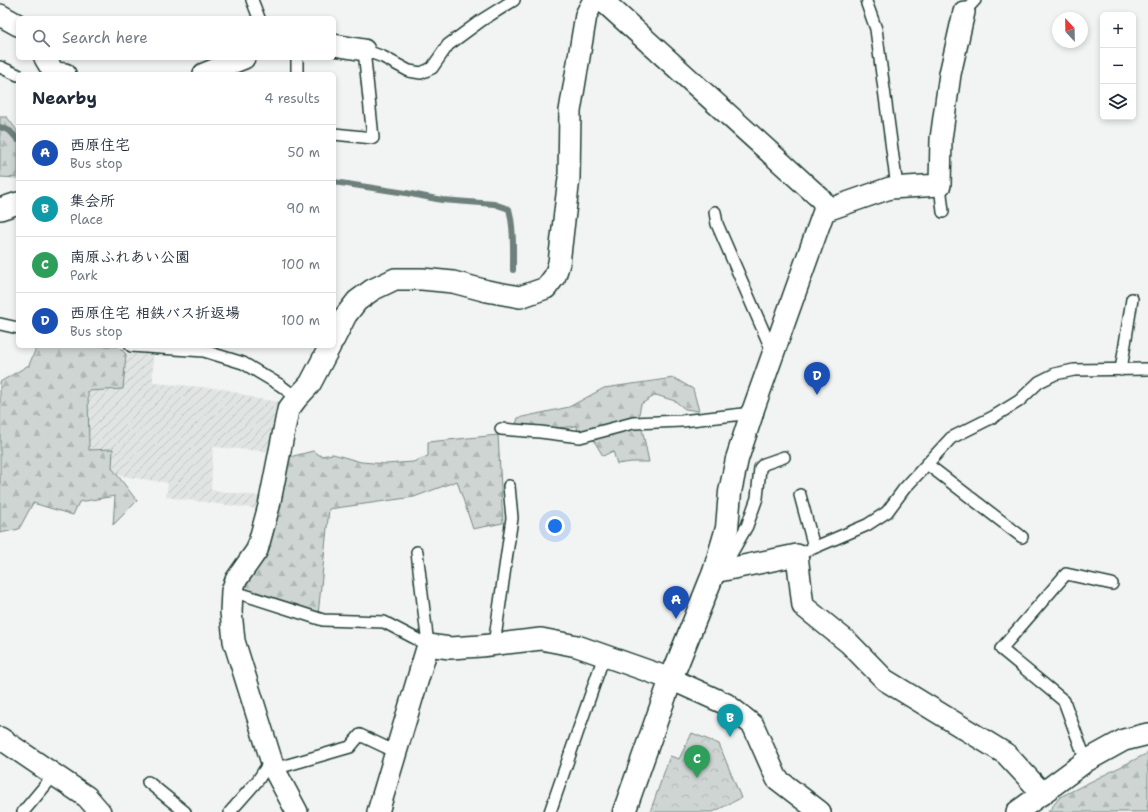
<!DOCTYPE html>
<meta charset="utf-8">
<style>
body{margin:0;font-family:"Shantell Sans","Klee One",sans-serif;background:#f2f2f3;color:#1f2937}
.controls{position:absolute;right:12px;top:12px;display:grid;overflow:hidden;border-radius:6px;box-shadow:0 2px 6px #0003}
.controls button{width:36px;height:36px;display:grid;place-items:center;padding:0;border:0;border-bottom:1px solid #e0e1e3;background:#fff;color:#1f2937;font:20px sans-serif}
.compass{position:absolute;left:1052px;top:12px;width:36px;height:36px;border-radius:50%;background:#fff;box-shadow:0 2px 6px #0003;rotate:338deg}
.you{position:absolute;left:555px;top:526px;width:14px;height:14px;margin:-10px;border:3px solid #fff;border-radius:50%;background:#1a73e8;box-shadow:0 0 0 6px #1a73e833}
.badge{display:grid;place-items:center;width:26px;height:26px;border-radius:50%;background:#ea580c;color:#fff;font-size:13px;font-weight:700}
.pin{position:absolute;translate:-50% -33px;filter:drop-shadow(0 1px 2px #0008)}
.pin::after{content:'';position:absolute;top:21px;width:14px;height:12px;background:inherit;clip-path:polygon(0 0,100% 0,50% 100%)}
.list{margin:0;padding:0;list-style:none}
h2{display:flex;justify-content:space-between;align-items:center;height:52px;margin:0;padding:0 16px;font-size:17px}
h2 small{font-size:13px;font-weight:400;color:#747a83}
.list li{display:grid;grid-template-columns:26px 1fr auto;gap:12px;align-items:center;box-sizing:border-box;height:56px;padding:0 16px;border-top:1px solid #e0e1e3}
.list b{display:block;font-size:15px;white-space:nowrap}
.list p{margin:0;font-size:13px;white-space:nowrap;color:#747a83}
.list em{font-size:13px;font-style:normal;color:#747a83}
.icon{flex:none;width:22px;height:22px;fill:none;stroke:currentColor;stroke-width:2;stroke-linecap:round;stroke-linejoin:round}
.map{position:relative;flex:none;width:1148px;height:812px;overflow:hidden}
.search{position:absolute;background:#fff;box-shadow:0 2px 6px #0003;left:16px;top:16px;width:320px;height:44px;display:flex;align-items:center;gap:10px;box-sizing:border-box;padding:0 14px;border-radius:6px;color:#747a83;font-size:15px}
.panel{position:absolute;background:#fff;box-shadow:0 2px 6px #0003;left:16px;top:72px;width:320px;height:276px;border-radius:6px}
.map>svg:first-child{display:block}
.industrial{fill:url(#industrial-furrows)}
.forest{fill:url(#forest-firs);stroke:#768984}
.park{fill:url(#park-crowns);stroke:#768984}
.lines{fill:none;stroke-linecap:round;stroke-linejoin:round}
.stream{stroke:#6d807b;stroke-width:6}
.lane-casing{stroke:#1f3d34;stroke-width:14}
.street-casing{stroke:#1f3d34;stroke-width:24}
.secondary-casing{stroke:#1f3d34;stroke-width:25}
.lane{stroke:#fff;stroke-width:11}
.street{stroke:#fff;stroke-width:21}
.secondary{stroke:#fff;stroke-width:22}
</style>
<div class="map">
<svg width="1148" height="812" viewBox="0 0 1148 812">
<defs>
<pattern id="industrial-furrows" width="10" height="10" patternUnits="userSpaceOnUse"><rect width="10" height="10" fill="#e0e4e3"/><path d="M-1 1l2-2M0 10L10 0M9 11l2-2" fill="none" stroke="#c0c4c3"/></pattern>
<pattern id="forest-firs" width="22" height="20" patternUnits="userSpaceOnUse"><rect width="22" height="20" fill="#ced5d3"/><path d="M5 1l3.5 6h-7zM16 11l3.5 6h-7z" fill="#b0b8b6"/></pattern>
<pattern id="park-crowns" width="20" height="18" patternUnits="userSpaceOnUse"><rect width="20" height="18" fill="#ced5d3"/><path d="M2 6a3 3 0 1 1 6 0M12 15a3 3 0 1 1 6 0" fill="none" stroke="#b0b8b6"/></pattern>
</defs>
<rect width="100%" height="100%" fill="#f2f3f3"/>
<filter id="ink" filterUnits="userSpaceOnUse"><feTurbulence type="fractalNoise" baseFrequency=".025" numOctaves="2"/><feDisplacementMap in="SourceGraphic" scale="8" xChannelSelector="R" yChannelSelector="G"/><feConvolveMatrix kernelMatrix="1 2 1 2 8 2 1 2 1" color-interpolation-filters="sRGB"/></filter>
<g filter="url(#ink)">
<!-- industrial -->
<path class="industrial" d="M126 354H153V383L225 389 257 399 282 402 274 414 272 452 213 447 211 490 266 497 264 510 166 497 168 483 117 475 112 468 89 450 88 391 123 389Z"/>
<!-- forest -->
<path class="forest" d="M0 117H7L18 132V178L0 177Z
M37 346H118L126 354 123 389 88 391 89 450 113 449 112 468 137 501 113 525 115 496 79 502 73 515 33 503 19 529 0 533V382L29 365Z
M674 378 693 389 699 411 685 409 675 401 656 395 641 404 639 414 649 462H632L617 464 613 451 603 456 593 439 579 442 577 426 557 428 516 424 518 418 569 407 604 388Z
M498 435 503 523 473 529 457 481 414 497 329 509 318 615 239 588 282 459 313 451 321 456 333 454 361 462 386 464 413 462 428 456V442Z
M1148 753V812H1048L1060 797Z"/>
<!-- park -->
<path class="park" d="M692 733 719 744 741 798 713 812H650L670 756 679 759Z"/>
<g class="lines">
<!-- stream -->
<path class="stream" d="M0 127 10 131 18 140
M334 182 406 193 442 200 494 204 509 209C514 228 513 250 513 270"/>
<defs>
<path id="lane" d="M252 0 259 18
M867 4 876 29 897 187
M964 12 975 0
M0 67 18 75
M297 74V58
M334 134 373 138 364 50 383 57 409 71 421 73 432 68 448 45 482 20 514 0
M940 185 943 212
M715 212 717 224 773 353
M0 324 18 328
M131 346 204 351 243 363 280 385 297 398
M1121 370 1132 299
M501 429 540 432 580 437 633 423 682 421 752 413
M927 464 1022 537
M800 495 814 547
M417 552 428 645
M797 555 867 525 887 512 904 489 951 438 993 417 1019 401 1039 382 1055 374 1074 370 1148 369
M723 568 747 526 757 498 760 468 764 464 784 457
M232 591 323 620 384 622 428 645
M494 645 512 518 509 486
M1086 761 1064 701 1001 649 1066 574 1112 584
M274 769 350 747 360 735 396 752
M148 782 185 812
M23 812 54 775
M230 812 258 780 271 760
M550 812 604 656"/>
<path id="street" d="M602 0 820 198 824 203V211L752 413
M0 15 18 25
M334 45 364 50
M45 58 54 73 65 74
M204 74 244 58
M0 209 18 203
M824 211 890 188 940 185 941 139 950 74 964 12
M334 339 346 315 357 301 372 290 395 279H422L453 282 487 291 520 297 546 288 555 276 559 263 569 178 570 111 586 15 594 0
M714 572 797 555 803 606 849 643 885 680 1006 754 1043 794
M0 738 87 797 100 812
M297 812 274 769 234 641 231 612 232 591 236 580 257 550 269 506 288 410 297 398 310 384 330 346
M378 812 428 645 450 648 481 646 541 639 577 646 671 679 726 704 753 725 777 779 820 812
M1017 812 1086 761 1124 740 1148 734"/>
<path id="secondary" d="M624 812 671 679 714 572 727 528 730 492 737 459 752 413"/>
</defs>
<!-- lane casing -->
<use href="#lane" class="lane-casing"/>
<!-- street casing -->
<use href="#street" class="street-casing"/>
<!-- secondary casing -->
<use href="#secondary" class="secondary-casing"/>
<!-- lane -->
<use href="#lane" class="lane"/>
<!-- street -->
<use href="#street" class="street"/>
<!-- secondary -->
<use href="#secondary" class="secondary"/>
</g>
</g>
</svg>
<div class="controls">
<button>+</button>
<button>−</button>
<button><svg class="icon" aria-label="layers" viewBox="0 0 24 24"><path d="M12 4l9 5-9 5-9-5zM3 14l9 5 9-5"/></svg></button>
</div>
<svg class="compass" viewBox="-18 -18 36 36"><path d="M0-13l5 13h-10z" fill="#e53935"/><path d="M0 13l5-13h-10z" fill="#747a83"/></svg>
<div class="you"></div>
<div class="pin badge" style="left:676px;top:619px;background:#1a4fb4">A</div>
<div class="pin badge" style="left:730px;top:737px;background:#0f9aa8">B</div>
<div class="pin badge" style="left:697px;top:778px;background:#2e9e5b">C</div>
<div class="pin badge" style="left:817px;top:395px;background:#1a4fb4">D</div>
<div class="search"><svg class="icon" aria-label="search" viewBox="0 0 24 24"><circle cx="10" cy="10" r="6"/><path d="M15 15l6 6"/></svg>Search here</div>
<section class="panel">
<h2>Nearby<small>4 results</small></h2>
<ul class="list">
<li><span class="badge" style="background:#1a4fb4">A</span><div><b>西原住宅</b><p>Bus stop</p></div><em>50 m</em></li>
<li><span class="badge" style="background:#0f9aa8">B</span><div><b>集会所</b><p>Place</p></div><em>90 m</em></li>
<li><span class="badge" style="background:#2e9e5b">C</span><div><b>南原ふれあい公園</b><p>Park</p></div><em>100 m</em></li>
<li><span class="badge" style="background:#1a4fb4">D</span><div><b>西原住宅 相鉄バス折返場</b><p>Bus stop</p></div><em>100 m</em></li>
</ul>
</section>
</div>
